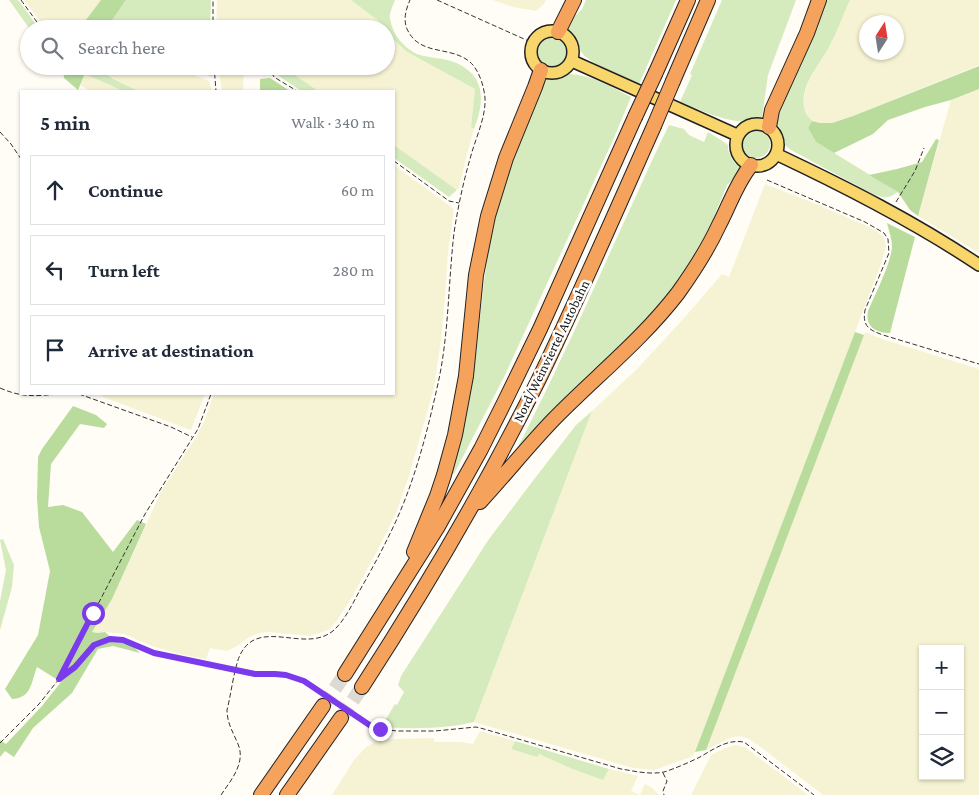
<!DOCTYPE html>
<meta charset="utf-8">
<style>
body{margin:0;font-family:"Crimson Pro",serif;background:#f2f2f3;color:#1f2937}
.controls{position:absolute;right:15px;bottom:15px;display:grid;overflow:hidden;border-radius:0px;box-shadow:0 1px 4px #0004}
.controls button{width:45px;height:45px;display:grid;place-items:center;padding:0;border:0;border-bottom:1px solid #e0e1e3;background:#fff;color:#1f2937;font:25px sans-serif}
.compass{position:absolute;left:859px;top:15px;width:45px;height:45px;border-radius:50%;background:#fff;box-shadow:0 1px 4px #0004;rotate:12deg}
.stop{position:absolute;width:15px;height:15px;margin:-11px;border:4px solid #7c3aed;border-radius:50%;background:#fff}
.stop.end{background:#7c3aed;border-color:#fff;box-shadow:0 1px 5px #0008}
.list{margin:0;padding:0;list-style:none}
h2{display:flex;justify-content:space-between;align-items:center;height:65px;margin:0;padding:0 20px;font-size:21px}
h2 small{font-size:16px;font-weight:400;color:#747a83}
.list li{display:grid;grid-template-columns:32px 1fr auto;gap:15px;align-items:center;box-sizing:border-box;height:70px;margin:0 10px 10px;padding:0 10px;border:1px solid #e0e1e3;border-radius:0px}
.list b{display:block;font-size:19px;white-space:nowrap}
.list em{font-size:16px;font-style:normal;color:#747a83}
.icon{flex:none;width:28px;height:28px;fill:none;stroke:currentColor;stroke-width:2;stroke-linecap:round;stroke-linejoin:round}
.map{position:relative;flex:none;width:979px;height:795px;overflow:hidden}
.search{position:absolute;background:#fff;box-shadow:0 1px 4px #0004;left:20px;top:20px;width:375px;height:55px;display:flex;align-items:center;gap:12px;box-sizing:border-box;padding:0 18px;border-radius:28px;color:#747a83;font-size:19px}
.panel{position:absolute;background:#fff;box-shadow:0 1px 4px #0004;left:20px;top:90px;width:375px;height:305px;border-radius:0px}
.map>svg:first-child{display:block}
.farmland{fill:#f6f3d4;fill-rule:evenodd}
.green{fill:#d5ebbd}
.forest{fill:#b9dc9c}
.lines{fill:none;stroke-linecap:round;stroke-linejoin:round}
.highway-tunnel{stroke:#dbdad3;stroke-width:14;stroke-dasharray:14 7;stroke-linecap:butt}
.major-casing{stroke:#222;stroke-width:14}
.highway-casing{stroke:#222;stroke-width:16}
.path{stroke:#333;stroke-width:1;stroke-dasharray:5 2.5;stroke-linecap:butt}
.major{stroke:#f9d66b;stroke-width:11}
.highway{stroke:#f5a25d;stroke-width:14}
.highway-bridge-casing{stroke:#222;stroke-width:16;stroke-linecap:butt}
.highway-bridge{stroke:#f5a25d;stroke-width:14}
.route{stroke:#7c3aed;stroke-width:6}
.labels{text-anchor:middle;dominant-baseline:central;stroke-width:5;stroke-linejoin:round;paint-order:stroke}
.street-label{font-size:14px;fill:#111;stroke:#fff}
</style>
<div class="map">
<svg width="979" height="795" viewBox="0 0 979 795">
<rect width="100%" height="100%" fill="#fffdf5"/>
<!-- farmland -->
<path class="farmland" d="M24 0H101L79 29H46Z
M217 0H351L381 23 386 29H216Z
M493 0H546L544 4 536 11 513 7Z
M850 0H979V65L853 116 832 123H820L812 121 805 113 804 103 805 92 809 80 829 47ZM866 22H896V52H866Z
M386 30 394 40 407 52 475 89 471 127 474 129 466 158 459 188 457 190 394 145V91H318L282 66H386Z
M96 66H173L209 81 212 91H139L128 87 103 72Z
M218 66H244L243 91H222Z
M85 74 123 91H90L80 85Z
M979 89V253L918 216 951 100Z
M394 165 454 209 448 253 445 297 441 340 434 388 409 476 396 513 376 553 352 597 336 622 328 630 311 636 268 632 259 633 248 638 237 646 227 651 210 648 206 659 183 655 152 646 124 634 105 632 97 633 92 632 112 599 161 492 196 437 204 422 214 394H394Z
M765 184 816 204 876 230 884 238 886 247 881 264 695 752 693 756 663 767 654 770 633 768 474 722 592 411 638 368 685 317 722 274 729 277Z
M865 332 882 339 979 369V795H823L762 748 749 739 741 736 732 737 706 750ZM923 649H960V776H923Z
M101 394H205L191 430 103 397Z
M480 731 515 741 511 749 539 754 570 768 603 779 609 769 638 776 631 791 640 795 645 784 651 787 659 795H332L354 760 366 747 377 741 390 739 434 738V742H461L473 744Z
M735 745 741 746 746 748 808 795H691L711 755 728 747Z"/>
<!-- green -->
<path class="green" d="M9 0H17L20 2 39 29 29 28Z
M126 0H211L210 29H106Z
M351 0H395C393 6 389 13 390 18 392 34 405 50 420 55 431 58 443 58 454 62 486 75 485 101 474 129L471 127 475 89 407 52 394 40 381 23Z
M586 0H676L639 84C625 77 590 64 582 53 575 43 582 40 568 30L573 18 582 9Z
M722 0H796L768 75 762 117C752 115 746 122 736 121 716 118 698 109 680 102L692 75 690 74Z
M825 0H850C843 15 837 32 829 47 819 66 798 87 805 111 806 115 810 118 812 121L808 128 816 142 898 192C886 200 883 198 871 193L791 150 785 145 783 134 777 124 779 107Z
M538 52a14 14 0 1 1 28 0a14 14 0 1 1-28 0Z
M88 66H96C108 77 124 85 139 91H123L85 74Z
M188 66H211L212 77 203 72Z
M272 66H282L318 91H301L276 74Z
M569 74C592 75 611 87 631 97L613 140 504 377 454 474 452 473C462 442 469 409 473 377 480 329 482 280 492 233 503 179 525 129 547 79H558Z
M669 125 684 129 689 135 704 142 708 132 724 142 728 145V150L733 161 740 167 735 178 727 185 706 236 697 252 680 279 660 304 640 327 617 350 567 396 528 437 518 450 516 451C553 379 586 306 619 233 636 197 651 161 669 125Z
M742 144a14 14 0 1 1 28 0a14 14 0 1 1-28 0Z
M394 145 457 190 449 197 394 158Z
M592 411 474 722C444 729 412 729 381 727L395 704 397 705 404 692 398 685 401 676 489 539 529 486 576 425Z
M3 539 14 565 12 587 0 630V601L6 570 0 540Z
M515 741 609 769 603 780 570 768 539 754 537 757 511 749Z"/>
<!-- forest -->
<path class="forest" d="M101 0H126L106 29H79Z
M63 66H88L78 90 64 78Z
M979 66V89L951 100 925 107 888 120 873 134 834 153 816 142 808 128 812 121 820 123H832L853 116Z
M270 78 290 91H260V79Z
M936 139 939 140 918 216 910 210 898 192 869 175 897 169 922 162Z
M887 223 915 237 890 333C876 333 865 327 868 311 875 295 891 263 892 247 892 239 889 231 887 223Z
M855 332 864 335 706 750 695 752Z
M73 406 96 415 107 424 104 428 80 424 51 464 48 507 63 505 82 512 113 552 137 520 146 524 112 599 92 632 97 633 105 632 114 640 134 647 140 653 113 646 98 649 72 693 33 728 14 757 5 751 0 757V740L6 744 42 706 61 682 37 667C31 682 32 698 12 699L5 689 38 635 50 571 39 527 37 498 38 457 42 449Z"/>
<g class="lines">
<!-- highway-tunnel -->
<path class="highway-tunnel" d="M323 706 345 674
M341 718 362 687"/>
<defs>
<path id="major" d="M531 52a21 21 0 1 1 42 0a21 21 0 1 1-42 0Z
M572 61 737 135
M736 145a21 21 0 1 1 42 0a21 21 0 1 1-42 0Z
M776 154C846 187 915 222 979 265"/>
<path id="highway" d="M558 32 574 0
M656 72 688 0
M673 81 708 0
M769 127 772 110 807 33 819 0
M480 502C505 475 528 446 553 420 595 377 641 341 678 293 693 272 708 249 719 225 730 204 736 184 751 165
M414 552 437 496 444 475 455 435 466 376 476 275 488 216 506 158 535 87 541 70
M345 674 437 528 481 449 504 403 540 329 635 117
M362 687C426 588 486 486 538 381 579 297 616 211 654 126
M261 795 323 706
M287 795 341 718"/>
</defs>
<!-- major casing -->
<use href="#major" class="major-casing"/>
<!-- highway casing -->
<use href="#highway" class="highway-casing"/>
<!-- path -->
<path class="path" d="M21 0 42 29
M437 0 533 43
M213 29V0
M214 66 216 91
M268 66 274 77 297 91
M0 132 11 144 21 159
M394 161 449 201 459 203
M767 180 865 222 884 233 888 239 889 253 865 310C862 326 869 330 883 335L979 364
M896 202 915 171 924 148
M0 388C23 398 35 396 59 394
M79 394 171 427 192 437
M59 679 75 667 94 645 111 639 123 640 154 653 255 674H275L287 675 304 681 325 695
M332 700 341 706
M351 712 371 726 380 729 397 731H435L476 727 484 729 621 769C634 771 650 775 664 772 674 769 690 762 700 757 714 749 727 739 744 742L814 795
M0 743 39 704 59 679 145 514 198 429 211 394
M663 773 667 781 663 791 664 795
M221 795C231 780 246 763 238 744 233 732 227 723 227 710 231 695 234 668 240 655 259 616 306 655 334 630 345 620 353 603 360 590 373 567 385 545 396 521 415 479 427 433 437 388 449 337 448 285 454 233 458 206 464 179 472 152 477 135 486 116 485 98 484 86 479 70 470 62 450 45 420 57 407 29 403 19 406 9 410 0"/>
<!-- major -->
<use href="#major" class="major"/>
<!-- highway -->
<use href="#highway" class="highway"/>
<defs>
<path id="highway-bridge" d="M635 117 656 72
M654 126 673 81"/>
</defs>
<!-- highway-bridge casing -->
<use href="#highway-bridge" class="highway-bridge-casing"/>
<!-- highway-bridge -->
<use href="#highway-bridge" class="highway-bridge"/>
</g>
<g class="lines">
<!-- route -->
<path class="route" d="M93 613 59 679 75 667 94 645 110 639 123 640 154 653 255 674H275L286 675 304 681 371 726 380 729"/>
</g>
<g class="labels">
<!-- street labels -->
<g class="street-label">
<text transform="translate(551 351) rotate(-64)">Nord/Weinviertel Autobahn</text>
</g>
</g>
</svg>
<div class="controls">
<button>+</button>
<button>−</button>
<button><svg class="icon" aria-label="layers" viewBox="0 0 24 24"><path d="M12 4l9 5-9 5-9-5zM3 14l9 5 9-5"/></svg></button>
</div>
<svg class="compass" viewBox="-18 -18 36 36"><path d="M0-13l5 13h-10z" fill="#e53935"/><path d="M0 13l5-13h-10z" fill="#747a83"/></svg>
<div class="stop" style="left:93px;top:613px"></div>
<div class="stop end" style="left:380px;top:729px"></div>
<div class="search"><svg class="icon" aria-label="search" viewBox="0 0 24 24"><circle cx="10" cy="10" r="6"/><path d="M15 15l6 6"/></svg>Search here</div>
<section class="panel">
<h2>5 min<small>Walk · 340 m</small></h2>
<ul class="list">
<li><svg class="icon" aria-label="ahead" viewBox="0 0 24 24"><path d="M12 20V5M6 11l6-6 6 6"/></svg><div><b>Continue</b></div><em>60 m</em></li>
<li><svg class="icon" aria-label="left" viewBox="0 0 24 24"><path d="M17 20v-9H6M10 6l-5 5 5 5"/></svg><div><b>Turn left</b></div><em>280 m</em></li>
<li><svg class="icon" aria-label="arrive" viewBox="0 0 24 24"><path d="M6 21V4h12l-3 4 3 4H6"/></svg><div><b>Arrive at destination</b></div></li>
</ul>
</section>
</div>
